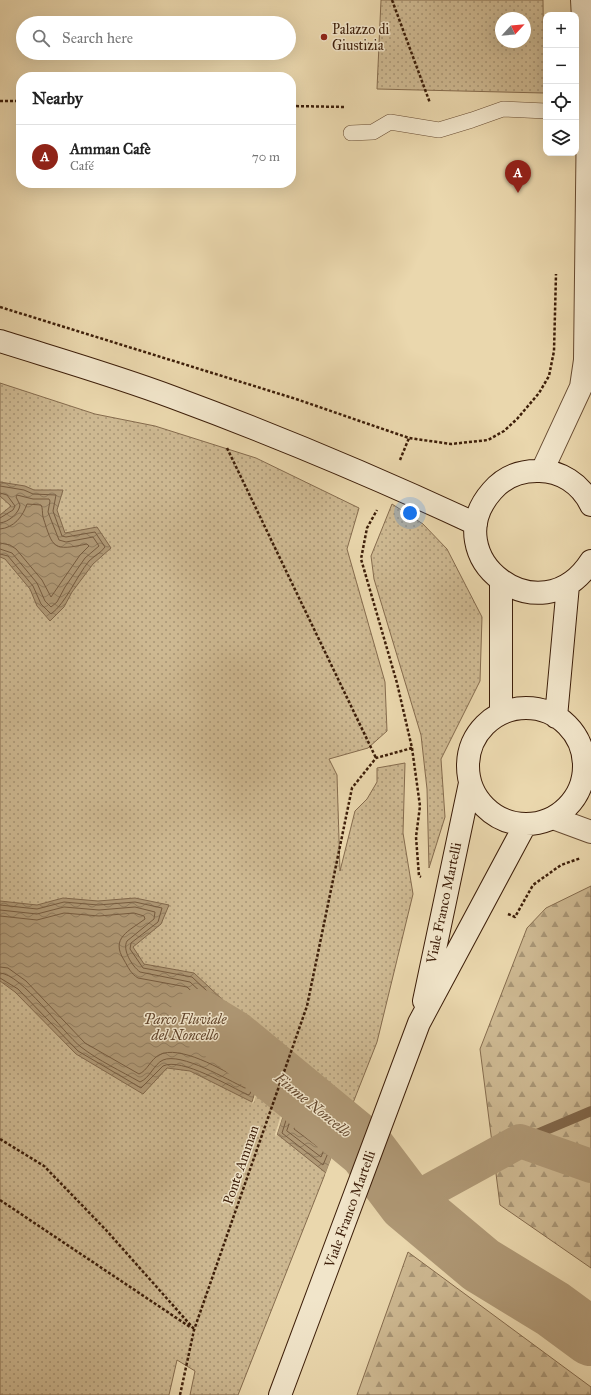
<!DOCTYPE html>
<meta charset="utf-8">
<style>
body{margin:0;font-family:"IM FELL Great Primer",serif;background:#f6f6f6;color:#222}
.controls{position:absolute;right:12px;top:12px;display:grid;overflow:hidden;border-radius:8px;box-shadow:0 4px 16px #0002}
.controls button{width:36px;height:36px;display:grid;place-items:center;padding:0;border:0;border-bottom:1px solid #e0e0e0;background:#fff;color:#222;font:20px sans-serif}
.compass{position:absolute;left:495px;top:12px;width:36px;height:36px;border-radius:50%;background:#fff;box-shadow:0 4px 16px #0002;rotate:64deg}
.you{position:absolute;left:410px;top:513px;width:14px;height:14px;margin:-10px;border:3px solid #fff;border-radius:50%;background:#1a73e8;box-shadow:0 0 0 6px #1a73e833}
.badge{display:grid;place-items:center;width:26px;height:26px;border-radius:50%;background:#8f2418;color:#fff;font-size:13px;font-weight:700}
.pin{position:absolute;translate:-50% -33px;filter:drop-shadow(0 1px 2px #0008)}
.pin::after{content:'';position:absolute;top:21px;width:14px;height:12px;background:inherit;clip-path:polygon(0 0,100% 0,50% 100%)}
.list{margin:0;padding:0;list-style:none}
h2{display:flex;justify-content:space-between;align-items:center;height:52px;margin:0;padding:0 16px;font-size:17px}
h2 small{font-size:13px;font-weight:400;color:#767676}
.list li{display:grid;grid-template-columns:26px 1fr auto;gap:12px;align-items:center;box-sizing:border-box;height:64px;padding:0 16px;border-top:1px solid #e0e0e0}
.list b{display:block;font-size:15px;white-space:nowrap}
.list p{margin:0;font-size:13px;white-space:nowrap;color:#767676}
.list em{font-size:13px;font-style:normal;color:#767676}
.icon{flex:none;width:22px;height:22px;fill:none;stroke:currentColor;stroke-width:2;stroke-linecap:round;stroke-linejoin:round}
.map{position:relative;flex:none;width:591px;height:1395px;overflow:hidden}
.search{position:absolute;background:#fff;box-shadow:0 4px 16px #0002;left:16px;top:16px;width:280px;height:44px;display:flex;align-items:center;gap:10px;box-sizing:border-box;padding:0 14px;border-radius:22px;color:#767676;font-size:15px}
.panel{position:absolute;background:#fff;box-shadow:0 4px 16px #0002;left:16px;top:72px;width:280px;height:116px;border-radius:16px}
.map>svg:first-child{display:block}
.forest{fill:url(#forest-firs);stroke:#856b4d}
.park{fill:url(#park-dots);stroke:#856b4d;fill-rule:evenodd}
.water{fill:url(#water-waves);stroke:#81674a}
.pier{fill:#ead7ad}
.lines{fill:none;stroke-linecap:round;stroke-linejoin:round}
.shore{stroke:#765b3f;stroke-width:1}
.stream{stroke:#81674a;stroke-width:10}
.canal{stroke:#af9875;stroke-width:34}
.river{stroke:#af9875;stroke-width:58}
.lane-casing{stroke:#684c32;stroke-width:16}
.street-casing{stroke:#684c32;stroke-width:24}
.secondary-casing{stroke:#3d1e09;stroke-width:24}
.path{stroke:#3d1e09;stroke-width:2.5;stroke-dasharray:3 2;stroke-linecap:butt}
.lane{stroke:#f1e5ca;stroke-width:15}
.street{stroke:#f1e5ca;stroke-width:22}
.secondary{stroke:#f1e5ca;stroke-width:22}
.poi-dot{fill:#8f2418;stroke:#f1e5ca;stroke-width:1.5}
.labels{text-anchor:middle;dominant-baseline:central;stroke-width:3;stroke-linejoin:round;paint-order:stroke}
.poi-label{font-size:14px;fill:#3d1e09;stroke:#f1e5ca;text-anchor:start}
.street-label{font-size:14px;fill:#3d1e09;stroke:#f1e5ca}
.park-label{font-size:14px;font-style:italic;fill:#61442b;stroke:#f1e5ca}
.water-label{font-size:15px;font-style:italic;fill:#65492f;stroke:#f1e5ca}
</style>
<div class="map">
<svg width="591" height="1395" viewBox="0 0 591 1395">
<defs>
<pattern id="forest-firs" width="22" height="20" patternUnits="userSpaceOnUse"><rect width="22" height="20" fill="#cdb891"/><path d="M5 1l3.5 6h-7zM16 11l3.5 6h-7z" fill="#a89575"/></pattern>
<pattern id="park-dots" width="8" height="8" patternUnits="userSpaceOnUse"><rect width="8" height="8" fill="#cdb891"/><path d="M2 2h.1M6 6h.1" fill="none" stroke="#a89575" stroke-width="1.8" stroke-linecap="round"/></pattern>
<pattern id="water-waves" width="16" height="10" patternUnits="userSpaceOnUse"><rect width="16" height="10" fill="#af9875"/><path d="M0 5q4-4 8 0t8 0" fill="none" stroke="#907b5e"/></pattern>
</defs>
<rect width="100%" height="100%" fill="#ead7ad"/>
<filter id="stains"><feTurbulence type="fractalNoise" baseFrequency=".005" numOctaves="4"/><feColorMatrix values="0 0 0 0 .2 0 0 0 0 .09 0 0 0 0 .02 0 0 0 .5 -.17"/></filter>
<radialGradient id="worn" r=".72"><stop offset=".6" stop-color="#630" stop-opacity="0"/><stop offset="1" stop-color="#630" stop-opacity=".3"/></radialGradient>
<!-- forest -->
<path class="forest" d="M591 886V1268L500 1205 480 1049 527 928 546 908Z
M408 1252 591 1387V1395H357Z"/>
<!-- park -->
<path class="park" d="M381 0H543L544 93 377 89ZM501 18H525V42H501Z
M0 383 95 414 155 426 256 458 359 508 347 549 385 682 387 731 368 748 329 759 337 775 340 871 355 811 367 799 377 782V768L405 763 403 833 413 894 377 1042 238 1395H190L195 1371 177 1360 169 1395H0Z
M392 504 423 524 447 549 482 617 480 681 441 759 445 817 429 868 427 789 421 735 374 579 371 556Z"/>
<!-- water -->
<path class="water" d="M0 482 25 486 34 490H63L57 510 65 533 97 527 111 548 93 564 72 592 64 607 50 621 37 606 30 589 5 559 0 557V515L11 506 0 496Z
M63 898 98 901 135 898 169 905 161 924 133 947 144 964 194 973 270 1044 252 1102 190 1071 167 1068 143 1094 76 1054 15 992 0 981V901L37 905Z
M299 1065 345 1121 326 1173 277 1134Z"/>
<!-- pier -->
<path class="pier" d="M271 1042 272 1045 254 1102 252 1104Z
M300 1063 299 1065 276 1137 275 1134 297 1064Z
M346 1119 347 1122 327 1174 325 1175Z"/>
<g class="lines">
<!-- shore -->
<path class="shore" d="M0 486 24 490 33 494 56 495 53 511 62 536 66 537 95 532 105 547C101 553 94 556 89 561 76 577 66 603 51 614L41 604 33 586 8 556 0 554
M0 493 7 495 15 506 13 510 0 518
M0 523C9 522 19 513 20 505L16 497 17 495 33 499H49L50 501 48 512 59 540 66 542 93 537 99 546 85 558 65 587 57 602 51 607 45 601 37 583 12 553 0 549
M0 529C14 528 23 516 27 504L41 505C43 508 42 513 43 517 53 549 53 551 87 544L89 546 80 555 51 597 42 580 16 549 10 545 0 543
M0 905 37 909 64 902 98 905 135 902 162 908 158 922 131 943 130 949 143 968 192 977 265 1045 250 1094 248 1095C231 1087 181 1057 163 1066L141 1088 78 1051 18 989 0 978
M0 910 37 914 64 907 99 910 135 907 155 912 154 919 127 941C122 950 132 966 140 972L190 982 259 1046 247 1087 245 1088C228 1080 181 1052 163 1060 154 1064 150 1078 140 1082 121 1071 99 1061 81 1047 62 1032 22 974 0 973
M0 916 37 920 64 913 99 916 134 913 144 916 145 919C129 931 110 938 124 960 128 967 131 974 138 978L187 987 252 1048 244 1079 241 1080C223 1070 179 1044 159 1055 151 1059 147 1071 139 1074L85 1043 26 981 8 968 0 967
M302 1075 341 1122 323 1165 282 1133 300 1076Z
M303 1085 335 1123 321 1157 287 1131Z
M306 1098 328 1124 318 1147 294 1129 304 1099Z"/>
<!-- stream -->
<path class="stream" d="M520 1141 591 1111"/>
<!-- canal -->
<path class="canal" d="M407 1203 520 1141 591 1166"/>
<!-- river -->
<path class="river" d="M198 1018 231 1038 367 1150 407 1203 481 1265 553 1309 591 1337"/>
<defs>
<path id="lane" d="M351 133 373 132 390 122 439 130 472 120 503 109 546 111"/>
<path id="street" d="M542 471 581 387 585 360 588 110 582 0
M584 760 591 768
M553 818 591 832"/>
<path id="secondary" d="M0 341C57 359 116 376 172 397 275 435 377 478 476 524
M591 505C581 484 560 470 537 471 519 471 504 477 492 491 434 557 541 639 591 561
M501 582V713
M468 766a58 58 0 1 1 116 0a58 58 0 1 1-116 0Z
M556 717 568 585
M424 1001 470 783
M280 1395 419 1023 525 825"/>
</defs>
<!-- lane casing -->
<use href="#lane" class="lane-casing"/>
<!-- street casing -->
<use href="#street" class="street-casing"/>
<!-- secondary casing -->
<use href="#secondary" class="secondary-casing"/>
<!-- path -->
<path class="path" d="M392 0 430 103
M0 101H21
M291 106 346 107
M0 307 296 399 409 438 451 444 488 440 504 431 517 419 539 393 549 376 554 351 556 274
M227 448 376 758
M400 460 409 438
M412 748 420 806 416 837 419 876 421 877
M508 914 515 917 533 885 561 865 581 858
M0 1139 44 1166 106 1230 194 1329
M0 1200 190 1327
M180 1395 194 1330 307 1006 352 788 376 758 412 748 397 683 361 559 367 528 377 510"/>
<!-- lane -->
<use href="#lane" class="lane"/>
<!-- street -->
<use href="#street" class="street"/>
<!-- secondary -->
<use href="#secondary" class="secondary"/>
</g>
<!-- markers -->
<circle class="poi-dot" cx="324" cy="37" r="4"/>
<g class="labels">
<!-- poi labels -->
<g class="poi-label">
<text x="332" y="29">Palazzo di<tspan x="332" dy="16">Giustizia</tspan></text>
</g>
<!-- street labels -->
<g class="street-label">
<text transform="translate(444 903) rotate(-78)">Viale Franco Martelli</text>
<text transform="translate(241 1165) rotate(-71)">Ponte Amman</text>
<text transform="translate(350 1209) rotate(-70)">Viale Franco Martelli</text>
</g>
<!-- park labels -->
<g class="park-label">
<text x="185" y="1019">Parco Fluviale<tspan x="185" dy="16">del Noncello</tspan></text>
</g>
<!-- water labels -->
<g class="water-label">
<text transform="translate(313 1105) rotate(39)">Fiume Noncello</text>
</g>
</g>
<rect width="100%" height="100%" filter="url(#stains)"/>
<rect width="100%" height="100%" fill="url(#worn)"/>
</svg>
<div class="controls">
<button>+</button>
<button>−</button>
<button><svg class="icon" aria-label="locate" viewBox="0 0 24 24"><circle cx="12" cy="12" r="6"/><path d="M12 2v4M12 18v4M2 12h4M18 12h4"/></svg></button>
<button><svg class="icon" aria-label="layers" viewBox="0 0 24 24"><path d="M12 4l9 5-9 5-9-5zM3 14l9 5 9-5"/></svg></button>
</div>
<svg class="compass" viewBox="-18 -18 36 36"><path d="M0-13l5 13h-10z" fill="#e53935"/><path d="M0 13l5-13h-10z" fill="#767676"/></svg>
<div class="you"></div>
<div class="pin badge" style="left:518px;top:193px">A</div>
<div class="search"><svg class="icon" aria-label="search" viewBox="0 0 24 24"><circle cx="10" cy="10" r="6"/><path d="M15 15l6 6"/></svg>Search here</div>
<section class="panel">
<h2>Nearby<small></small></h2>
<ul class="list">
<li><span class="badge">A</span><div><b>Amman Cafè</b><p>Café</p></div><em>70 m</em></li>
</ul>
</section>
</div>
